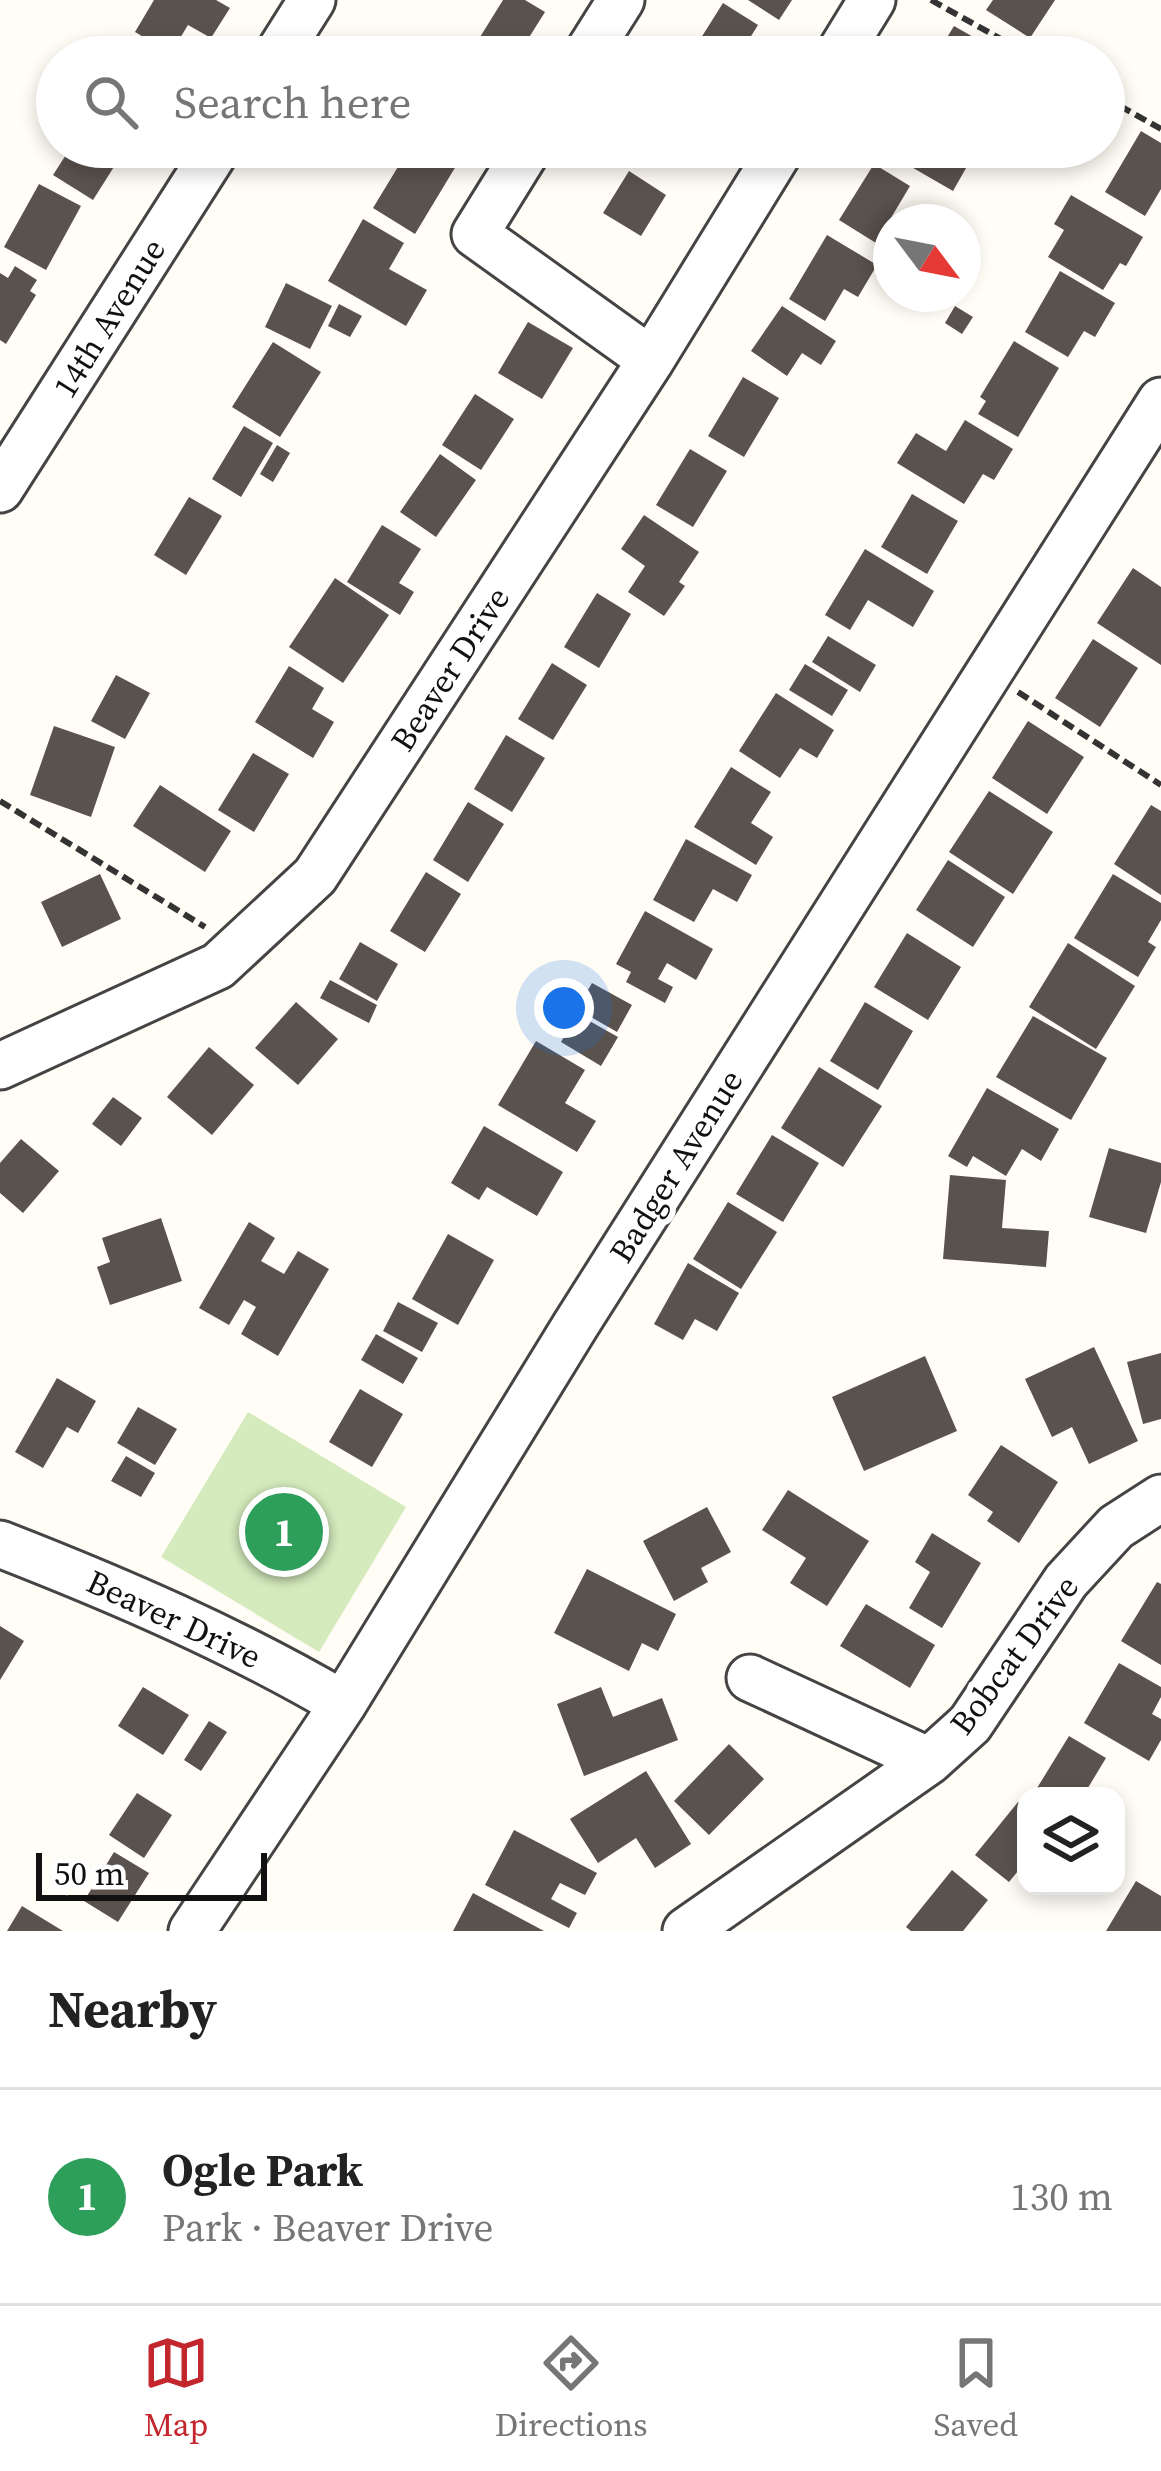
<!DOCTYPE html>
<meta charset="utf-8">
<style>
body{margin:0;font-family:"Source Serif 4",serif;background:#f6f6f6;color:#222}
.controls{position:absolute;right:36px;bottom:36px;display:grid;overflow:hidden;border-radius:24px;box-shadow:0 6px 18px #0003}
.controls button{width:108px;height:108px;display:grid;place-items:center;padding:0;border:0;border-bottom:3px solid #e0e0e0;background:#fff;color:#222;font:60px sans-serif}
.compass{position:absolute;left:873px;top:204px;width:108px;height:108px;border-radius:50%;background:#fff;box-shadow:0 6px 18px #0003;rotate:122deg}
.scale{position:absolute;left:36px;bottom:30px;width:231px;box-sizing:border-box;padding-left:12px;border:6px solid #111;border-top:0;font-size:33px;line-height:42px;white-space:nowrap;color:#111;-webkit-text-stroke:9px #fff;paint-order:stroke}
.you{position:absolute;left:564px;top:1008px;width:42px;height:42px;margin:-30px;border:9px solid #fff;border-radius:50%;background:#1a73e8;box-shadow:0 0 0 18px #1a73e833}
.badge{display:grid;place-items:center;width:78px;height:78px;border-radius:50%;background:#c4262e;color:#fff;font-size:39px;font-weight:700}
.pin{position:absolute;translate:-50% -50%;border:6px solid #fff;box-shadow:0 3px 12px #0006}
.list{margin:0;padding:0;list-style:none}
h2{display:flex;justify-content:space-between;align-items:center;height:156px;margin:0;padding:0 48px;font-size:51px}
h2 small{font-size:39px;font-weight:400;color:#767676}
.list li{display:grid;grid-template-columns:78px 1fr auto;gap:36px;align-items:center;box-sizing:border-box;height:216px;padding:0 48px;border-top:3px solid #e0e0e0}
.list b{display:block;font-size:45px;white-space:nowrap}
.list p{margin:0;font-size:39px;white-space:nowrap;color:#767676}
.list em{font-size:39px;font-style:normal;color:#767676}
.icon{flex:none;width:66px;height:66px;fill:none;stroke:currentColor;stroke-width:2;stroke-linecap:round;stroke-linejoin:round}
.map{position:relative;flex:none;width:1161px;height:1931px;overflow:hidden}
.search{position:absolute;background:#fff;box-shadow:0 6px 18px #0003;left:36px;right:36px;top:36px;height:132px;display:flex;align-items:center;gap:30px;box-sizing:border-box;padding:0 42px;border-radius:66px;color:#767676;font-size:45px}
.sheet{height:372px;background:#fff}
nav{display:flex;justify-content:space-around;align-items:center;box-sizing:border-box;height:168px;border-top:3px solid #e0e0e0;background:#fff;font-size:33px;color:#767676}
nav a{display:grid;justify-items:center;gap:6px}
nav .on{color:#c4262e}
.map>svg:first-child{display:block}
.green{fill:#d5ebbd}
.building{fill:#5a524d}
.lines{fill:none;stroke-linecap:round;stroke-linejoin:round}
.minor-casing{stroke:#444;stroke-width:51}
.path{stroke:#333;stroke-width:6;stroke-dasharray:12 6;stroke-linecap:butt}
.minor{stroke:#fff;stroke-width:45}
.labels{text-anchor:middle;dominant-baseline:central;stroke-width:12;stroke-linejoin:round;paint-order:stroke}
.street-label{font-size:33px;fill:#111;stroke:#fff}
</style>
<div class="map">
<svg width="1161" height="1931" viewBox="0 0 1161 1931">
<rect width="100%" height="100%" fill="#fffdf5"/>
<!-- green -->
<path class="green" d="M248 1412 406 1507 319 1652 161 1557Z"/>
<!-- building -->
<path class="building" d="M154 0H216L230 8 211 38 188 25 171 53 135 32Z
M503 0H525L545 12 528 39 537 44 529 57H484L472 50Z
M748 0H792L779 20Z
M993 0H1055L1030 38 986 10Z
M723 3 758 25 738 57H689Z
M954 26 996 50 992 57H935Z
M1141 131 1161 143V189L1145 216 1105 192Z
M71 147H118L124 151 93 200 53 175Z
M410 147H435L459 161 415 234 373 208Z
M884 147H978L953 191 882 150Z
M874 164 910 186 876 243 839 220Z
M629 171 666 195 641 236 603 213Z
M39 184 81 206 46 270 4 247Z
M1071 195 1143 237 1126 266 1120 263 1103 290 1048 257 1064 230 1054 224Z
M363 219 404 243 389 269 427 290 406 326 328 281Z
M827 235 877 265 858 297 844 289 825 321 789 299Z
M15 266 37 280 30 291 36 295 6 344 0 340V273L8 278Z
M1060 271 1115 303 1095 337 1084 331 1068 357 1025 332Z
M286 283 332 306 310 349 265 327Z
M339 304 362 316 350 337 328 326Z
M782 306 836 341 821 365 802 353 787 376 751 351Z
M955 306 973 317 962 334 945 323Z
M528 322 573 348 542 399 498 373Z
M1014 341 1059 368 1018 437 978 414 986 401 980 397Z
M273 342 321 372 280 437 232 407Z
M743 377 779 398 744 457 708 436Z
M475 394 514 419 481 470 442 445Z
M965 420 1013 449 994 480 983 474 964 504 897 463 916 433 946 451Z
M244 426 273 443 241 497 212 479Z
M277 445 290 453 273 482 260 474Z
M690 449 727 471 693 527 656 505Z
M440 454 476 480 436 537 400 512Z
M912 494 958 521 927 574 881 547Z
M189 497 222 516 186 575 154 555Z
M644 515 699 552 679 582 685 586 664 616 628 592 645 566 621 549Z
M382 525 421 549 399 583 414 592 400 615 347 582Z
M865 549 934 591 913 627 868 600 850 630 825 615Z
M1133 568 1161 587V665L1097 623Z
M335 578 389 615 343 683 289 647Z
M597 593 631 614 599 668 564 647Z
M828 636 876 665 860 692 812 662Z
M1093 639 1138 668 1100 727 1055 698Z
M552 663 587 685 553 740 518 719Z
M805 664 848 690 832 716 789 690Z
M289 666 324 688 312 709 334 722 313 758 255 722Z
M116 675 150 693 125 739 91 721Z
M776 693 834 730 817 758 800 748 780 778 739 751Z
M1028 721 1084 757 1047 814 992 778Z
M54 726 115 747 91 817 30 795Z
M506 735 545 758 512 812 474 789Z
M253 753 289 774 254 832 218 810Z
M731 767 771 792 751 823 773 837 756 865 694 827Z
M160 785 231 831 205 872 133 826Z
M989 791 1053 832 1013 894 949 852Z
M468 802 504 824 468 882 433 860Z
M1151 805 1161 811V895L1114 864Z
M686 839 752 875 737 902 713 889 694 922 653 900Z
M948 860 1005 897 973 947 916 910Z
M426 872 461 894 425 952 390 931Z
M100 874 121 919 62 947 41 902Z
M1113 874 1161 903V920L1148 942 1156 947 1138 977 1074 938Z
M645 911 713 949 696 980 667 963 658 979 673 987 665 1003 626 982 631 972 616 964Z
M907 933 961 967 928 1020 874 987Z
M360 942 398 964 377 1001 339 979Z
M1068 943 1135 986 1096 1049 1029 1007Z
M330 980 377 1005 369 1023 320 998Z
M592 983 632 1005 617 1032 577 1009Z
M296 1002 338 1039 298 1085 255 1048Z
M865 1002 913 1031 878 1090 830 1061Z
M577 1014 618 1037 601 1066 561 1042Z
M1033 1016 1107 1058 1071 1120 996 1077Z
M536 1041 585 1070 565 1103 596 1121 577 1152 498 1105Z
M209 1047 254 1085 212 1135 167 1097Z
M819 1067 882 1106 843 1167 781 1128Z
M987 1088 1059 1129 1041 1161 1022 1149 1006 1176 973 1156 967 1167 948 1156Z
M113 1097 142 1118 121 1146 92 1124Z
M484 1126 563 1172 537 1216 487 1187 479 1200 451 1183Z
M772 1135 819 1163 783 1222 736 1194Z
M21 1139 59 1171 23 1213 0 1193V1163Z
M1109 1148 1161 1163V1182L1146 1233 1089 1217Z
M950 1175 1006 1180 1002 1228 1049 1231 1046 1267 943 1259Z
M728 1202 777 1232 741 1289 693 1259Z
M161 1218 182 1281 110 1305 97 1267 110 1262 102 1238Z
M249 1222 275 1238 261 1261 284 1274 298 1251 329 1269 278 1356 241 1334 256 1307 244 1300 229 1325 199 1308Z
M448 1234 494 1260 458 1325 412 1299Z
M688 1263 739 1293 717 1331 695 1319 683 1340 654 1324Z
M398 1302 438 1323 422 1352 383 1331Z
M376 1334 418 1358 403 1384 361 1360Z
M1094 1347 1138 1441 1089 1464 1072 1427 1052 1437 1025 1379Z
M1161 1353V1419L1143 1424 1127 1362Z
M925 1356 957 1431 864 1471 832 1397Z
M57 1378 96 1401 78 1433 67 1427 43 1468 15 1452Z
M360 1389 403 1414 372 1467 329 1442Z
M138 1407 177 1429 155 1465 117 1443Z
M1001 1445 1058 1482 1019 1543 987 1521 993 1512 968 1495Z
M126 1456 155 1473 141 1497 111 1481Z
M788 1490 869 1541 827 1606 790 1583 806 1558 762 1530Z
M707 1507 731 1552 701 1568 708 1582 674 1601 643 1541Z
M932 1533 981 1563 942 1628 909 1608 930 1572 915 1562Z
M587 1569 676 1614 658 1651 642 1643 629 1671 554 1633Z
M1157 1582 1161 1584V1665L1121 1641Z
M866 1604 935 1645 910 1688 840 1646Z
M0 1626 24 1641 0 1680Z
M1119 1663 1161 1687V1697L1152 1714 1161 1719V1740L1149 1761 1084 1723Z
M143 1687 189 1715 163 1755 118 1726Z
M601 1687 613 1717 662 1698 678 1740 584 1776 557 1704Z
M209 1721 227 1732 201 1771 184 1760Z
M1069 1736 1106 1758 1083 1796H1040L1034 1793Z
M729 1744 764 1779 709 1835 674 1801Z
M646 1771 691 1844 655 1868 636 1838 598 1863 570 1819Z
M137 1793 172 1815 144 1858 109 1835Z
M1018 1802 1026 1808V1861L1009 1882 975 1855Z
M514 1830 597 1873 585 1895 560 1883 551 1899 577 1913 569 1928 485 1885Z
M114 1852 149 1873 118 1922 84 1901Z
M952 1870 988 1900 963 1931H911L906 1927Z
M1136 1881 1161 1896V1931H1106Z
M473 1893 544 1931H453Z
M22 1906 63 1931H7Z"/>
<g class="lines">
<defs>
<path id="minor" d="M276 57 312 0
M585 57 621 0
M837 57 872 0
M529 147 475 234 651 360
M0 489 218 147
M0 1066 218 966 315 876 651 360 782 147
M0 1544C118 1590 234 1640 343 1704
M750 1678 929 1761
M192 1931 343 1704 575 1326 1161 401
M686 1931 929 1761 970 1724 1066 1581 1116 1527 1161 1498"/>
</defs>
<!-- minor casing -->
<use href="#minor" class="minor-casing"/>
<!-- path -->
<path class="path" d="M931 0 1033 57
M1104 97 1161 129
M1018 692 1161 785
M0 801 205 927"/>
<!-- minor -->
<use href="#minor" class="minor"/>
</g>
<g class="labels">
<!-- street labels -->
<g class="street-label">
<text transform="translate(109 318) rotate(-58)">14th Avenue</text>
<text transform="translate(450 669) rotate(-57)">Beaver Drive</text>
<text transform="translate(676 1166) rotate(-58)">Badger Avenue</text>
<text transform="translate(174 1619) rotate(25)">Beaver Drive</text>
<text transform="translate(1014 1655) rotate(-53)">Bobcat Drive</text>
</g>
</g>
</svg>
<div class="controls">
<button><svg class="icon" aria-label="layers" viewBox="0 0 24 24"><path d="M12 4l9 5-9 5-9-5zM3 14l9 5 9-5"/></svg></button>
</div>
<svg class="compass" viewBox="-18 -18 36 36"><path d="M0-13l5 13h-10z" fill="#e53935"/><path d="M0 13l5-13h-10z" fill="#767676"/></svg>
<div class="scale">50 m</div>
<div class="you"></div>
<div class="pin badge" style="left:284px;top:1532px;background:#2e9e5b">1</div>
<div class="search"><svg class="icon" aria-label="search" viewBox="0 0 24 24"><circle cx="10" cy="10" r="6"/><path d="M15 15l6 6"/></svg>Search here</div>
</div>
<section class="sheet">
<h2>Nearby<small></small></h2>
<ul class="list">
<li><span class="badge" style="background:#2e9e5b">1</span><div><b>Ogle Park</b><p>Park · Beaver Drive</p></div><em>130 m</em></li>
</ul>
</section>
<nav>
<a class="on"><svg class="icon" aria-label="map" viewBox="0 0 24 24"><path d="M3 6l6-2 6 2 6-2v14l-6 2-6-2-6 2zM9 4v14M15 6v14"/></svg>Map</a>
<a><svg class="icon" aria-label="directions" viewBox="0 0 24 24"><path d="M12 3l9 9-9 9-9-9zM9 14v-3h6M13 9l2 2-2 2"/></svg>Directions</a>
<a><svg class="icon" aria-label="saved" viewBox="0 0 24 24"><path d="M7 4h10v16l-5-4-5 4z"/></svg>Saved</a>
</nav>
